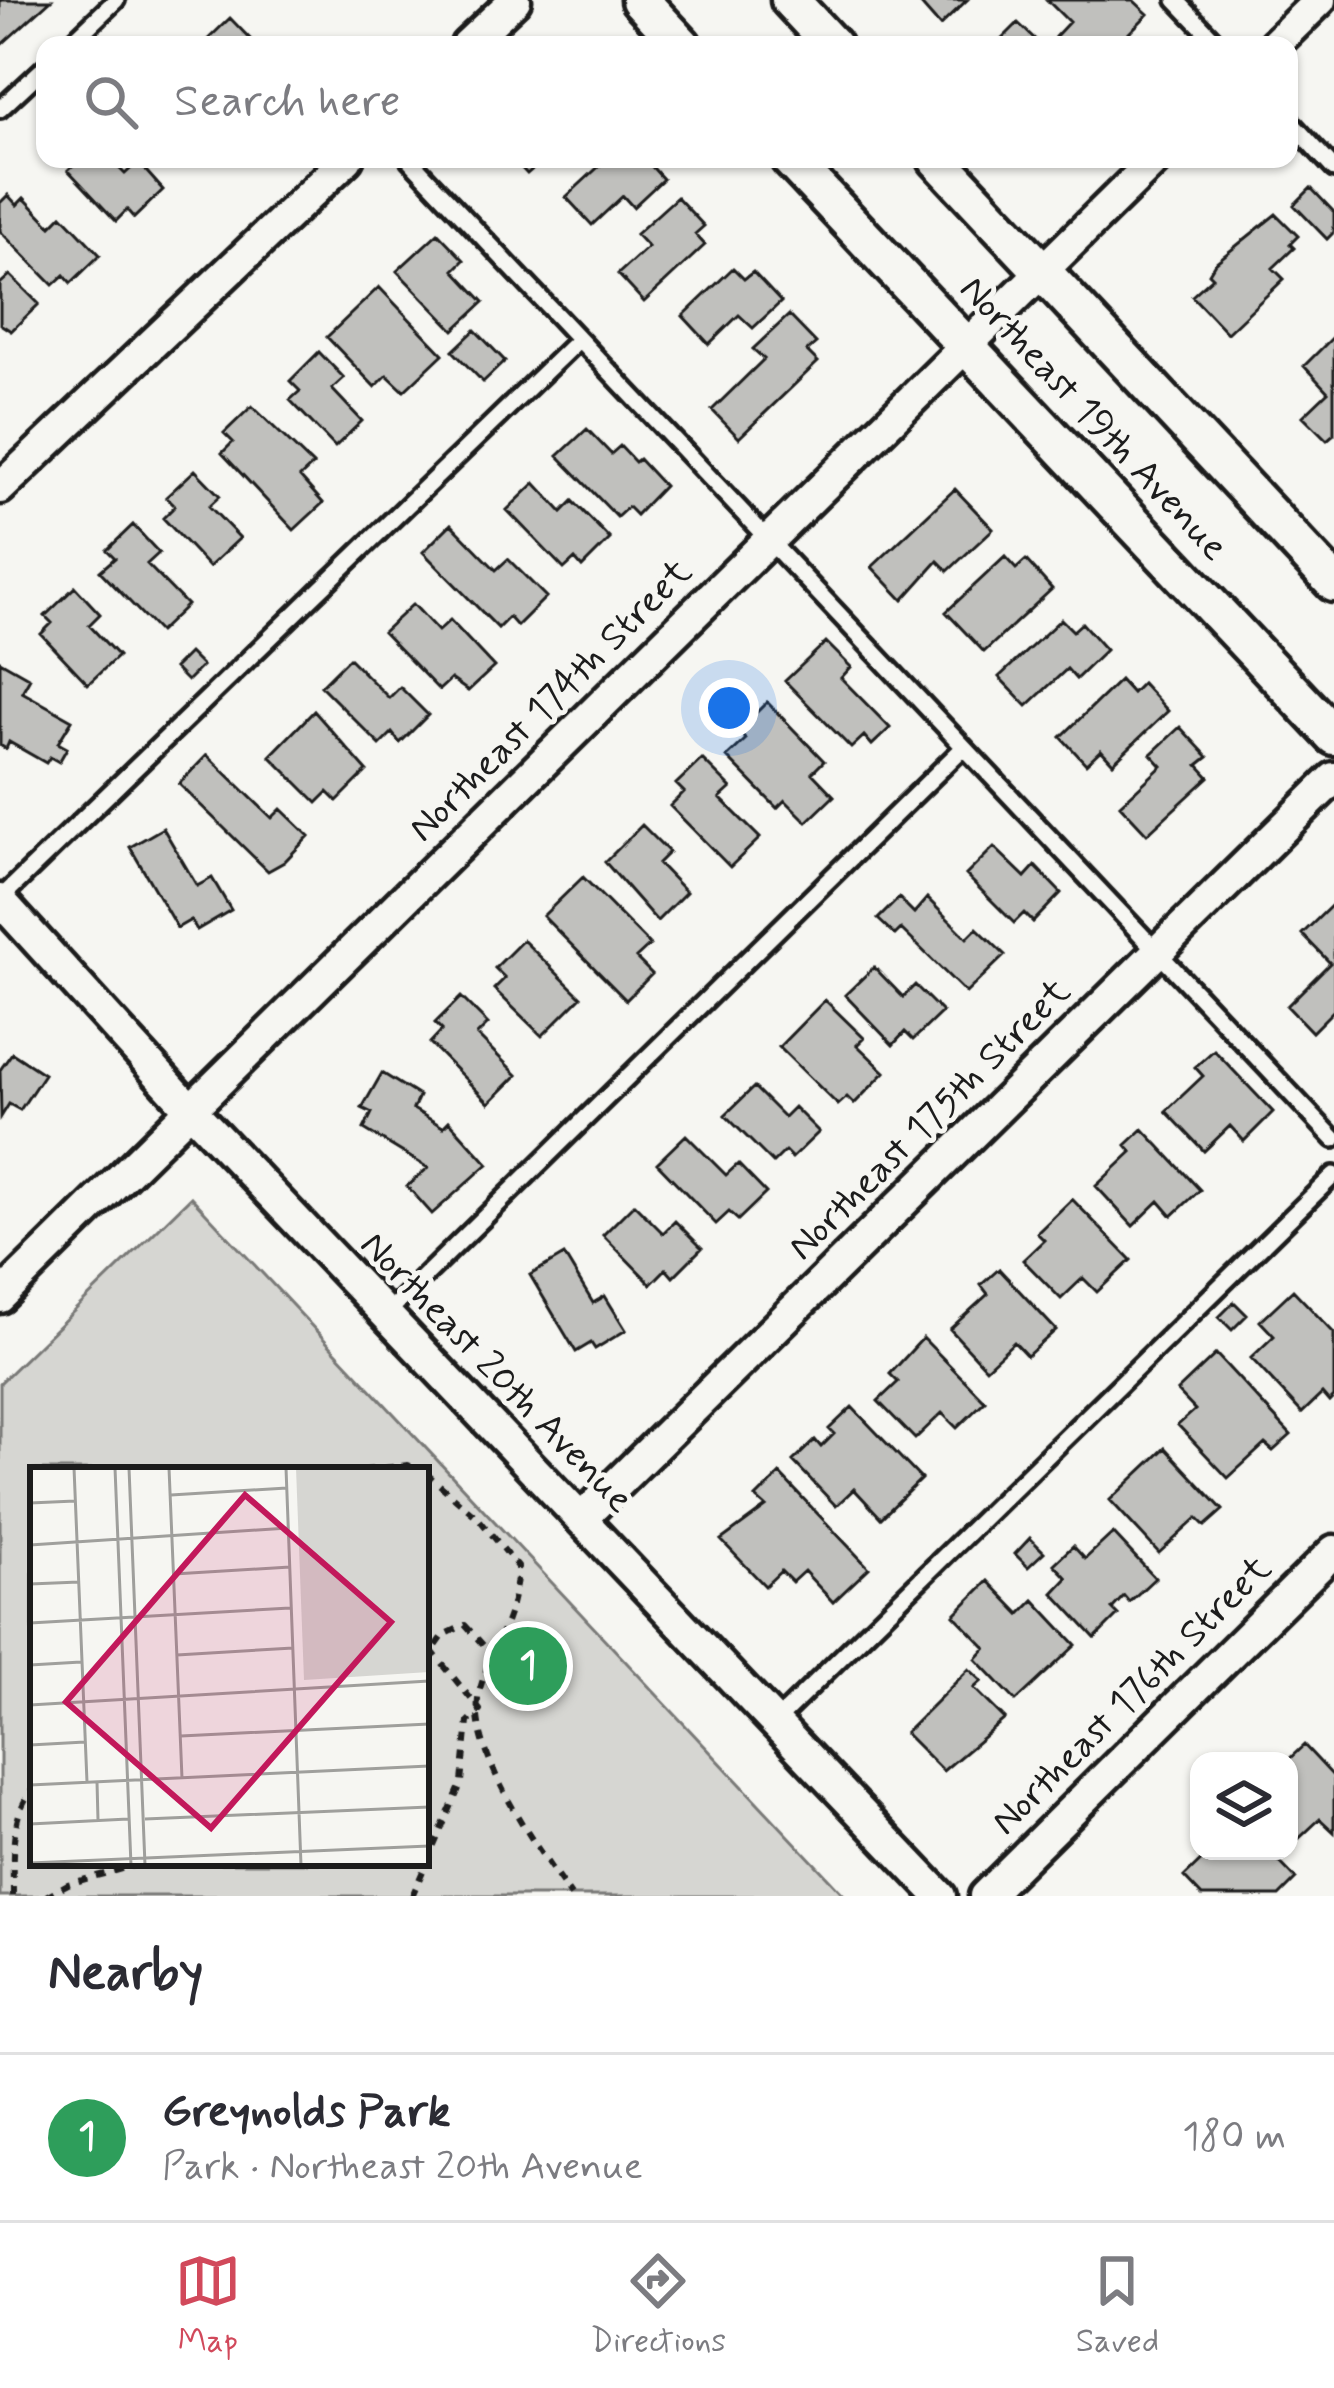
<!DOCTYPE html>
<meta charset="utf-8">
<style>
body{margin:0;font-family:Mynerve,sans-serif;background:#f7f7f7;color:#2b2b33}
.controls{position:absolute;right:36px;bottom:36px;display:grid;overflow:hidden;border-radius:24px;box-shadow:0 3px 9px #0004}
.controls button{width:108px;height:108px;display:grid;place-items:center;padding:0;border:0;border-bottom:3px solid #e1e1e2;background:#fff;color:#2b2b33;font:60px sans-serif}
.you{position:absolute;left:729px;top:708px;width:42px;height:42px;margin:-30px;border:9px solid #fff;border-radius:50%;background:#1a73e8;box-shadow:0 0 0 18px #1a73e833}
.badge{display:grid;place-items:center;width:78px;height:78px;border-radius:50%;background:#d1495b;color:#fff;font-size:39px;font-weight:700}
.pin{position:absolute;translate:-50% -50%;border:6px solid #fff;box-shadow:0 3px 12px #0006}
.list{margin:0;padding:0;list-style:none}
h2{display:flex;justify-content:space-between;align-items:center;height:156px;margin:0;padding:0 48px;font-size:51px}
h2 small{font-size:39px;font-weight:400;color:#7c7c81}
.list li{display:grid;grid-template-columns:78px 1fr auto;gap:36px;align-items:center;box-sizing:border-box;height:168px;padding:0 48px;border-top:3px solid #e1e1e2}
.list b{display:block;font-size:45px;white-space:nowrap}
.list p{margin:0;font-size:39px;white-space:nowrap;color:#7c7c81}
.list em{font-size:39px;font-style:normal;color:#7c7c81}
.icon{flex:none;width:66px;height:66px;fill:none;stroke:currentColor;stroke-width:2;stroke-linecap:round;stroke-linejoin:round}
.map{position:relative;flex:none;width:1334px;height:1896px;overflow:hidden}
.search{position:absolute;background:#fff;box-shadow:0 3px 9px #0004;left:36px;right:36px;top:36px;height:132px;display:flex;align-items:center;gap:30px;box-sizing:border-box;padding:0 42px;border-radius:24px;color:#7c7c81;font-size:45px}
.sheet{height:324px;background:#fff}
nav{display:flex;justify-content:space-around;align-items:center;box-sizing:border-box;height:168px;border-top:3px solid #e1e1e2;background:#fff;font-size:33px;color:#7c7c81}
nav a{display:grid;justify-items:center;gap:6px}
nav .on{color:#d1495b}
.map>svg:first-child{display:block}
.green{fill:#d6d6d2;stroke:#797977;stroke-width:3;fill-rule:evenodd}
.building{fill:#c0c0bd;stroke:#1c1c1c;stroke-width:3}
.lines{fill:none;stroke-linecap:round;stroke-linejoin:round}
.service-casing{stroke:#1c1c1c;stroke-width:24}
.minor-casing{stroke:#1c1c1c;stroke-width:39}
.tertiary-casing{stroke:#1c1c1c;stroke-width:45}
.path{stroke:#1c1c1c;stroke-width:6;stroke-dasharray:9 9;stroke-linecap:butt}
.service{stroke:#f6f6f2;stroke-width:15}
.minor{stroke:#f6f6f2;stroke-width:30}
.tertiary{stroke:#f6f6f2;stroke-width:36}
.labels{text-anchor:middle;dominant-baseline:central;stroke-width:10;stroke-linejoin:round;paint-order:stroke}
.street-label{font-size:39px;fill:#1c1c1c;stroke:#f6f6f2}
.inset-road{fill:none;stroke:#9f9f9c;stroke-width:3}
.view{fill:#c2185b;fill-opacity:0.15;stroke:#c2185b;stroke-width:6}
.inset-edge{fill:none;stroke:#1c1c1c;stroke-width:6}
</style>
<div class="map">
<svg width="1334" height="1896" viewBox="0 0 1334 1896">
<rect width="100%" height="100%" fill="#f6f6f2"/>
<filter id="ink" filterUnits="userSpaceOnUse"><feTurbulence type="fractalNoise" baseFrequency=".00833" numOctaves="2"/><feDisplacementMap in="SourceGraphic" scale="24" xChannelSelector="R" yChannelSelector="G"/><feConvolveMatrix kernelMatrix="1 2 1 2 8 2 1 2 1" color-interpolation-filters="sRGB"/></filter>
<g filter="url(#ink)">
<!-- green -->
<path class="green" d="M191 1197 845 1896H0V1383ZM33 1470H426V1863H33Z"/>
<!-- building -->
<path class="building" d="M0 0H51L0 46Z
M917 0H967L940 26Z
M1047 0H1133L1148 14 1117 45H1063L1055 37 1069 22Z
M230 18 256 45H202Z
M1018 23 1041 45H996Z
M80 159H110L125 174 138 162 163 190 134 218 127 210 116 221 68 170Z
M513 159H544L527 174Z
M607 159H645L663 179 633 207 623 196 592 225 566 197Z
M1311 188 1334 212V232L1327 239 1294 205Z
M8 195 17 205 24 198 51 226 62 215 100 255 71 283 64 275 53 285 0 231V203Z
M677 197 704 226 695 234 705 245 644 302 618 274 648 247 636 234Z
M1276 214 1298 236 1290 244 1294 248 1273 268 1284 279 1227 333 1192 296 1213 277 1209 273 1215 263Z
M438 233 464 260 454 270 484 302 454 330 397 271Z
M733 268 744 279 753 272 781 302 753 328 739 315 709 344 683 316Z
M10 275 39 304 11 331 0 324V284Z
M379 287 443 354 404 391 387 375 375 387 327 337Z
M789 315 816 343 807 351 818 362 739 438 712 410 764 359 753 349Z
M475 330 505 361 483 382 453 351Z
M1334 336V434L1327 440 1303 416 1328 392 1304 366Z
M319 352 344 378 332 389 362 421 335 447 290 400 300 391 290 381Z
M252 406 313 465 300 477 323 503 294 530 222 453 233 442 224 433Z
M587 429 611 454 620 446 635 462 639 459 664 486 636 515 628 507 617 517 558 456Z
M195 470 220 496 209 506 240 538 209 567 163 518 175 506 166 497Z
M535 483 562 512 573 501 610 539 582 567 575 559 564 569 507 510Z
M955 489 993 529 948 571 938 561 903 600 872 567Z
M451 524 496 570 508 559 546 597 517 626 509 617 498 628 423 552Z
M133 525 159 553 147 564 187 605 159 632 100 571 115 558 107 550Z
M1005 557 1016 569 1026 560 1052 589 984 652 946 612Z
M75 587 100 614 89 625 118 656 88 684 41 634 52 623 45 616Z
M413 604 438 631 450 620 494 667 468 691 451 679 439 690 383 632Z
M1061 619 1073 631 1082 623 1106 650 1076 679 1067 669 1027 706 999 677Z
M826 642 851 667 841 678 890 728 872 745 864 736 851 748 785 681Z
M189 653 202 666 187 681 174 668Z
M349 658 389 698 400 687 428 715 400 743 392 733 380 745 321 686Z
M0 661 30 678 22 692 72 720 58 743 67 748 59 762 50 757 46 763 9 742 6 749 0 745Z
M1120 680 1132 693 1142 683 1168 711 1113 763 1101 750 1086 764 1061 737Z
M767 702 824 761 812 773 834 796 807 822 785 800 777 808 727 757 746 739 738 731Z
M314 711 367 771 337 801 328 792 317 803 270 756Z
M1180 727 1208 757 1198 765 1209 777 1147 834 1120 805 1162 766 1151 754Z
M207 755 272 818 281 809 309 836 284 862 268 871 179 784Z
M702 759 731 788 720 798 760 838 730 867 670 806 684 792 676 784Z
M642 825 669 852 658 863 686 892 657 921 605 862Z
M163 828 197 886 212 878 231 910 197 930 191 920 177 928 130 847Z
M994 847 1025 877 1035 866 1061 893 1033 922 1024 913 1014 923 966 875Z
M583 877 650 945 636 958 652 974 626 1000 543 916Z
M899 898 914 913 927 898 967 938 977 928 1005 955 966 993 901 929 895 935 878 919Z
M1334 903V1010L1312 1032 1287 1006 1330 963 1302 934Z
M523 940 581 997 542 1036 494 989 505 978 495 968Z
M874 967 903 997 915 985 942 1012 913 1040 905 1032 893 1045 845 995Z
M461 997 488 1024 477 1035 517 1075 489 1103 430 1043 442 1030 435 1023Z
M825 1000 864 1038 857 1045 885 1072 854 1104 847 1097 838 1105 779 1047Z
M1214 1050 1273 1112 1244 1141 1230 1126 1204 1151 1166 1111 1203 1076 1195 1067Z
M12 1053 44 1074 20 1110 9 1104 1 1117 0 1070Z
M382 1073 419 1096 413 1109 443 1127 449 1121 488 1164 432 1214 407 1186 428 1168 364 1129 372 1113 362 1108Z
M754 1087 784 1117 794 1107 819 1132 792 1158 785 1151 773 1163 725 1115Z
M1143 1129 1200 1190 1172 1216 1159 1201 1133 1226 1096 1186 1132 1152 1126 1145Z
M686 1135 726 1175 738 1164 766 1193 738 1220 729 1212 716 1224 657 1163Z
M1072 1199 1131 1260 1097 1292 1083 1278 1061 1299 1023 1260 1044 1240 1037 1233Z
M634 1204 663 1233 675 1221 702 1248 673 1277 666 1269 651 1284 603 1235Z
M564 1255 593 1303 605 1296 626 1330 595 1349 591 1343 576 1352 530 1275Z
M999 1269 1056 1330 1027 1356 1014 1342 986 1368 950 1329 988 1294 981 1285Z
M1293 1290 1334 1333V1397L1329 1402 1322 1394 1302 1413 1251 1358 1274 1336 1260 1321Z
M1234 1302 1247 1315 1232 1330 1219 1317Z
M923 1338 985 1401 957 1428 942 1413 915 1439 878 1401 898 1382 890 1374Z
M1216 1354 1291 1435 1273 1451 1265 1444 1228 1478 1178 1425 1195 1410 1177 1391Z
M852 1407 921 1479 881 1518 854 1489 836 1506 793 1461 815 1440 821 1447 834 1434 829 1429Z
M1165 1448 1223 1510 1205 1526 1197 1518 1159 1553 1110 1500Z
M780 1474 869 1568 833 1602 804 1571 792 1582 781 1571 765 1586 721 1540 766 1507 756 1498Z
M1113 1533 1155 1578 1129 1602 1124 1596 1112 1609 1118 1615 1095 1638 1053 1593 1067 1578 1054 1564 1073 1546 1085 1559Z
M1030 1538 1044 1552 1028 1567 1015 1554Z
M988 1581 1020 1614 1034 1600 1076 1645 1016 1701 976 1659 986 1648 954 1615Z
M969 1669 982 1681 974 1688 1005 1719 943 1771 905 1733Z
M1304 1745 1334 1777V1832L1320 1819 1292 1845 1287 1761Z
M1211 1851H1269L1296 1879 1279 1896H1202L1184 1877Z"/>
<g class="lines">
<defs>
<path id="service" d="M1176 0 1219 45
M69 45 116 0
M0 109 45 67
M1289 120 1334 169
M409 159 1334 1139
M0 899 578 340
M386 1314 964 747
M775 1722 1334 1175"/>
<path id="minor" d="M467 45 515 0
M1274 45 1320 0
M0 488 347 159
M0 900 192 1111 940 1896
M0 1297 1156 159
M581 1519 1334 778
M985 1896 1334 1551"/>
<path id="tertiary" d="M640 0 682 45
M790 0 832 45
M790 159 1334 736
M937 159 1334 583"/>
</defs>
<!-- service casing -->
<use href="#service" class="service-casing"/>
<!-- minor casing -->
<use href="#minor" class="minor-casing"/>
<!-- tertiary casing -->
<use href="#tertiary" class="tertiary-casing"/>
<!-- path -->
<path class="path" d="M366 1470 408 1465 420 1470
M426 1473 479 1519 518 1567C514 1624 494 1639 480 1689 463 1747 539 1851 571 1896
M426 1660 444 1635 465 1625 494 1657
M13 1896C13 1862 9 1816 33 1789
M46 1896 68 1884 143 1863
M412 1896 462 1782 468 1722 480 1710 432 1651"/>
<!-- service -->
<use href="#service" class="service"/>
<!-- minor -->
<use href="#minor" class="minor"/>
<!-- tertiary -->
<use href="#tertiary" class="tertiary"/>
</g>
</g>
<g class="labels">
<!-- street labels -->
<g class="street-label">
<text transform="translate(1093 419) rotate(47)">Northeast 19th Avenue</text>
<text transform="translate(551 701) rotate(-45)">Northeast 174th Street</text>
<text transform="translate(930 1120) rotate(-45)">Northeast 175th Street</text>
<text transform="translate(496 1373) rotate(46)">Northeast 20th Avenue</text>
<text transform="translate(1132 1696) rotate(-45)">Northeast 176th Street</text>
</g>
</g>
<!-- overview -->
<g transform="translate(30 1467)">
<rect width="399" height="399" fill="#f6f6f2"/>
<path d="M266 1H399V205L274 213Z" fill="#d6d6d2"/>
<path class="inset-road" d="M44 1 57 315M85 1 101 398M99 1 115 398M139 1 152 311M256 1 271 398M141 28 257 21M0 36 45 34M0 78 258 61M144 107 260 100M0 117 49 115M0 156 260 141M147 188 263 181M0 198 51 195M0 238 399 214M151 269 399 257M0 278 55 275M67 315 68 353M0 318 399 299M115 352 399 340M0 357 98 352M0 396 399 379"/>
<path class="view" d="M215 28 361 155 181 361 36 235Z"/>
<rect width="399" height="399" class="inset-edge"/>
</g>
</svg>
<div class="controls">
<button><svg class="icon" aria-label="layers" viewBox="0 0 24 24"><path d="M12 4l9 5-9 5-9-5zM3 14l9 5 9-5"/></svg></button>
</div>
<div class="you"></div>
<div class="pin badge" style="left:528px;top:1666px;background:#2e9e5b">1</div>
<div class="search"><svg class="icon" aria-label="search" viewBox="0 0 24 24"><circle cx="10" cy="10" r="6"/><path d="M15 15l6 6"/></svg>Search here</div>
</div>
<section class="sheet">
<h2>Nearby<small></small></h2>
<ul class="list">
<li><span class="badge" style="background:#2e9e5b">1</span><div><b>Greynolds Park</b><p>Park · Northeast 20th Avenue</p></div><em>180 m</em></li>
</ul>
</section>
<nav>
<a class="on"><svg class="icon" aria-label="map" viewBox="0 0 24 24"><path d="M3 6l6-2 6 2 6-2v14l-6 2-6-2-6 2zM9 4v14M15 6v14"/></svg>Map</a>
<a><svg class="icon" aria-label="directions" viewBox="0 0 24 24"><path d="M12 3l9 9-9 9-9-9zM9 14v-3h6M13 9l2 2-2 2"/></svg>Directions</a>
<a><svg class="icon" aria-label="saved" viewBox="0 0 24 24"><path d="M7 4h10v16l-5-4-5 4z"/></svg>Saved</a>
</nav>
